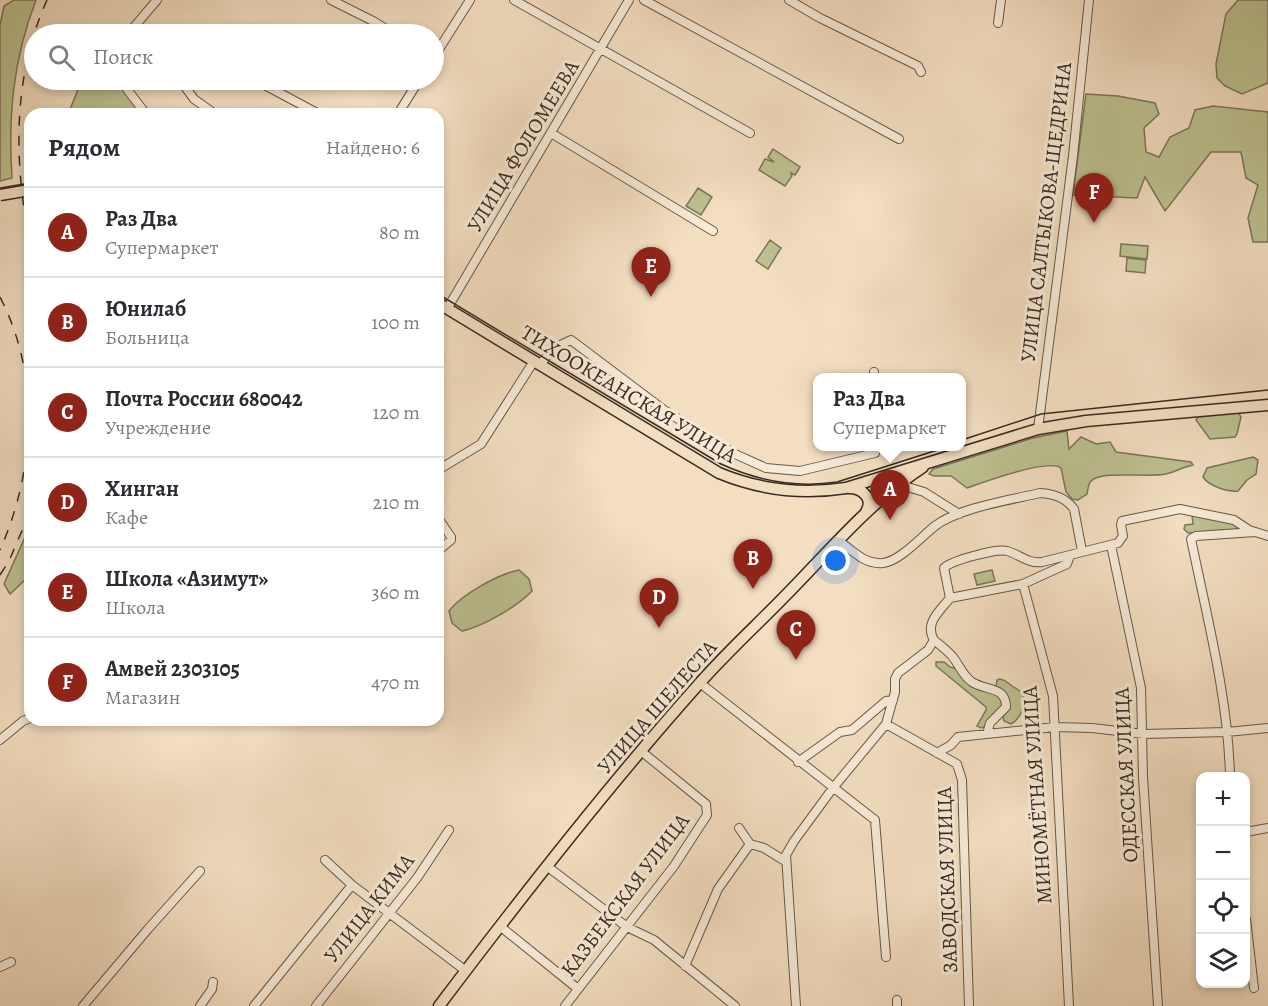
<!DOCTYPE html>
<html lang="ru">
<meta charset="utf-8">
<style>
body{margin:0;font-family:Alegreya,serif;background:#f2f2f3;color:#2b2b33}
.controls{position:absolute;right:18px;bottom:18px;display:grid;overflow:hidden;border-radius:12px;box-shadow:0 3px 9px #0003}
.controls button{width:54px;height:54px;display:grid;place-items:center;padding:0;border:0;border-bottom:2px solid #e1e1e2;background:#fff;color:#2b2b33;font:30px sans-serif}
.you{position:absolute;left:836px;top:561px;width:21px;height:21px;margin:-15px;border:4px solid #fff;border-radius:50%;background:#1a73e8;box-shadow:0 0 0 9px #1a73e833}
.badge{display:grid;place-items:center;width:39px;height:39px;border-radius:50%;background:#8f2418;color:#fff;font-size:20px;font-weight:700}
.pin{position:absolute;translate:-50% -50px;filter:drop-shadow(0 2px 3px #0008)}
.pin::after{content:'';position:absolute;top:32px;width:21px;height:18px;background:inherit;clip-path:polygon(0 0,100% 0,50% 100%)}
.popup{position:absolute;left:813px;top:373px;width:153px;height:78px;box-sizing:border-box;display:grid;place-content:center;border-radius:12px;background:#fff;filter:drop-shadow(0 2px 4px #0005);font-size:20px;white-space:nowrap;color:#7c7c81}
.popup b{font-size:22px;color:#2b2b33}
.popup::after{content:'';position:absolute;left:50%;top:100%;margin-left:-12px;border:12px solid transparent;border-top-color:#fff}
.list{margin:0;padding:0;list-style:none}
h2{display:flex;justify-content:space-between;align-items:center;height:78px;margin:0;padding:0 24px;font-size:26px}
h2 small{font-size:20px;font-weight:400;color:#7c7c81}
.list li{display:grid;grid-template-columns:39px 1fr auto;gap:18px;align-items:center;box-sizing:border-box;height:90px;padding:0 24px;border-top:2px solid #e1e1e2}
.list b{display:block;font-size:22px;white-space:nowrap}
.list p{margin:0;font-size:20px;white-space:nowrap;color:#7c7c81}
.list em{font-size:20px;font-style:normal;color:#7c7c81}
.icon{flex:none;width:33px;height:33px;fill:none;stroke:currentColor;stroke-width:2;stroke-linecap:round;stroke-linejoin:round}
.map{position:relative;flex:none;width:1268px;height:1006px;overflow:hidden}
.search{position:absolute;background:#fff;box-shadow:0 3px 9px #0003;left:24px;top:24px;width:420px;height:66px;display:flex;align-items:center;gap:15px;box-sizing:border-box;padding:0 21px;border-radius:33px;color:#7c7c81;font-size:22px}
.panel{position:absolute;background:#fff;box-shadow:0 3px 9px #0003;left:24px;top:108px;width:420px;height:618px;border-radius:18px}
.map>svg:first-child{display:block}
.green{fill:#bdc191;stroke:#7b7659;stroke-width:1.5}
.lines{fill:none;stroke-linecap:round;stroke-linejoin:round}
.minor-casing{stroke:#685849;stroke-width:10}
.major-casing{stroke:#392b21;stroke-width:13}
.minor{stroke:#f7ead7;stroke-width:8}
.major{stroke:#f3dec1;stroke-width:10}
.tram{stroke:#392b21;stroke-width:1.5}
.rail{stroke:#392b21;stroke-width:1.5;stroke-dasharray:10 10;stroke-linecap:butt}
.major-bridge-casing{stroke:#392b21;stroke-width:13;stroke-linecap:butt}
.major-bridge{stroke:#f3dec1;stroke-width:10}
.labels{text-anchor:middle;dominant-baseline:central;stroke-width:6;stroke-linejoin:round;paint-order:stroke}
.street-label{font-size:21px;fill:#392b21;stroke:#f7ead7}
</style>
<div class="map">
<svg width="1268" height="1006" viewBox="0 0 1268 1006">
<rect width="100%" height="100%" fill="#f3dec1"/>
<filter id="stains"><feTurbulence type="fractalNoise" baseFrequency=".00333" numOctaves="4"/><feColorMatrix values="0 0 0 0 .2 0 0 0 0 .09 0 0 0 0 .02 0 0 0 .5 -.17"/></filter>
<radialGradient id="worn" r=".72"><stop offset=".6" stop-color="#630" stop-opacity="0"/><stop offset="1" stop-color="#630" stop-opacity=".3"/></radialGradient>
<!-- green -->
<path class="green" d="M14 0H36C13 60 8 115 12 178L0 181V25L4 6Z
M1238 0H1268V83L1242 94 1225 86 1217 78 1216 64 1226 14Z
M82 80H116L142 114H68Z
M1086 94 1118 96 1155 103 1159 114 1144 128 1146 152 1159 157 1170 137 1189 128 1195 110 1213 106 1268 112V242H1253L1248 218 1258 185 1246 178 1241 152H1211L1165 211 1145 177 1137 198 1073 195Z
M773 149 800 167 795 175 791 173 792 176 785 186 759 170 765 159 774 162 768 157Z
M698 188 712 197 701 215 686 206Z
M770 240 781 248 768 269 756 261Z
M1121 244 1148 246 1147 259 1120 256Z
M1127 258 1146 260 1145 273 1126 271Z
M1238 412 1241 417 1237 434 1235 437 1210 439 1196 420 1198 417Z
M1067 431 1069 449 1081 437 1096 444 1110 442 1116 452 1191 462 1193 465C1183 467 1175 472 1166 474 1148 478 1102 470 1091 481 1088 484 1088 490 1087 494L1078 500 1072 499 1066 492 1061 468C1048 458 984 482 967 488L951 476H934L929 474 933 469 1033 438Z
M1253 457 1258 460 1256 474 1247 480 1238 491C1227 492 1209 486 1203 477L1207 468Z
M1192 515 1237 524 1240 529 1188 533 1184 529 1185 525 1193 524Z
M30 526V575L10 594 4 584Z
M519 570 529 579 532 591C518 606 482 627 462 631L452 623 449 611C462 594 499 574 519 570Z
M992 570 995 581 977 585 974 574Z
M936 662H944L950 667 959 669 1001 697 1003 707 986 726 981 728 977 726 986 710V707L936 666Z
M1000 679C1006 680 1007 682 1012 686 1016 689 1021 690 1023 695 1028 705 1019 720 1011 724L1004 721 1003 717 1008 707 996 686 997 680Z"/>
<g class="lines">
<defs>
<path id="minor" d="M331 0 373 21 394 34
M514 0 750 133
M644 0 899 139
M789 0 820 18 918 66 921 72
M998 23 1001 0
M128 34 157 0
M434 57 470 0
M120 80 146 114
M180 80 194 99 215 114
M259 82 319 114
M398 114 419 80
M551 133 713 231
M447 309 629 0
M540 365 552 349 571 340 664 410 735 454 766 468 800 471 875 453V446
M874 372V378
M1038 429 1073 156 1089 0
M438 470 481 444 534 361
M898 484 924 492 959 514
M438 518 451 537V540L438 551
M839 541C853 551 865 565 883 563 900 561 921 537 935 526 958 508 1010 500 1040 493 1053 494 1065 497 1074 509L1082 551
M1111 545 1141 688 1143 777 1158 1006
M1023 584 1053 696 1069 1006
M950 598 944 568C950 561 997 548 1007 551 1019 554 1028 564 1042 562L1118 543 1123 536 1121 525 1122 521 1180 509 1234 520 1249 530 1268 536
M934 640C940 645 947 650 952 656 959 664 962 675 972 682 986 691 1006 686 1006 707L990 723 987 734
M700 683 875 820 886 957
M886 724 957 764 962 780 969 1006
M0 740 23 721 30 718
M937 753 951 745 958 737 1055 727 1092 728 1144 734 1227 732 1268 728
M798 762 840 732 852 730 886 701 893 700
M1230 776C1228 697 1207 617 1191 539L1196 536 1255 532
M739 828 750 844 764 848 785 861
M1246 832 1268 828
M325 860 352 885 466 971
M548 867 627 927 654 940 735 1006
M1246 919 1254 988
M501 927 578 989
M685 966 718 889 750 844
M0 967 11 962
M83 1006 148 929 200 871
M200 1006 212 989 213 982
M254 1006 352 885
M316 1006 417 878 449 830
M565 1006 674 866 707 815 706 804 641 751
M796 1006 786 855 794 841 833 788 886 724 895 692V679L898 673 928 650 934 640C924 623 940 611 950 598L1023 584 1067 564 1070 555
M897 1006V1000"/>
<path id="major" d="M438 303 719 473C760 490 801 495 846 488L1038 429 1086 421 1268 405
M849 488C863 488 874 499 866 512
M439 1006C522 896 607 787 698 685 726 653 758 624 787 594 830 550 871 501 923 467"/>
</defs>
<!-- minor casing -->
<use href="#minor" class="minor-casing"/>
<!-- major casing -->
<use href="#major" class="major-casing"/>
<!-- minor -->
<use href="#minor" class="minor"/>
<!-- major -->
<use href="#major" class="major"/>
<!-- tram -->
<path class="tram" d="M0 188 30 183
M438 294 721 464C758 481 797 488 837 482L950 446
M962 440 1041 414 1268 390"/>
<!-- rail -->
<path class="rail" d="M30 245C14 162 12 78 47 0
M0 297C41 376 35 471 0 550
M0 575 9 561 30 512"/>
<defs>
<path id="major-bridge" d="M0 195 30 190"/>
</defs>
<!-- major-bridge casing -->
<use href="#major-bridge" class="major-bridge-casing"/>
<!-- major-bridge -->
<use href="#major-bridge" class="major-bridge"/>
</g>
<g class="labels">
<!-- street labels -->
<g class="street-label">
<text transform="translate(523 146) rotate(-59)">УЛИЦА ФОЛОМЕЕВА</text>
<text transform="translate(1046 212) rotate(-83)">УЛИЦА САЛТЫКОВА-ЩЕДРИНА</text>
<text transform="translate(629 394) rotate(31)">ТИХООКЕАНСКАЯ УЛИЦА</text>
<text transform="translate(657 707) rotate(-49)">УЛИЦА ШЕЛЕСТА</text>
<text transform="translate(1126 775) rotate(-93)">ОДЕССКАЯ УЛИЦА</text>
<text transform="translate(1037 795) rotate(-94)">МИНОМЁТНАЯ УЛИЦА</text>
<text transform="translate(947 880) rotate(-92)">ЗАВОДСКАЯ УЛИЦА</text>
<text transform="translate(625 895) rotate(-53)">КАЗБЕКСКАЯ УЛИЦА</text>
<text transform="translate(369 908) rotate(-52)">УЛИЦА КИМА</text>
</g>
</g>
<rect width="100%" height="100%" filter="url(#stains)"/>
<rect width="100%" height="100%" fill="url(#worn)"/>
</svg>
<div class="controls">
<button>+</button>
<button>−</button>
<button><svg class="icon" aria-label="locate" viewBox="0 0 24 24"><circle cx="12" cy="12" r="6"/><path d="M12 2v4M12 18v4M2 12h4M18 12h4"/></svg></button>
<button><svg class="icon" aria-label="layers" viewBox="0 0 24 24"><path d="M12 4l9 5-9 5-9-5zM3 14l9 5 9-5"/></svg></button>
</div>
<div class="you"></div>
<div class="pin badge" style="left:890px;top:520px">A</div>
<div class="popup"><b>Раз Два</b>Супермаркет</div>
<div class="pin badge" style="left:753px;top:589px">B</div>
<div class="pin badge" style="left:796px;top:660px">C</div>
<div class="pin badge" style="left:659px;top:628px">D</div>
<div class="pin badge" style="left:651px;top:297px">E</div>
<div class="pin badge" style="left:1094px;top:223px">F</div>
<div class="search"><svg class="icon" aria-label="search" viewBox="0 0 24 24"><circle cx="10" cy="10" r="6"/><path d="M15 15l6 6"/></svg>Поиск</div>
<section class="panel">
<h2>Рядом<small>Найдено: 6</small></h2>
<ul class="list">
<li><span class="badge">A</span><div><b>Раз Два</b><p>Супермаркет</p></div><em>80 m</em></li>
<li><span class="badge">B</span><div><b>Юнилаб</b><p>Больница</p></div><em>100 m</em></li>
<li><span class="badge">C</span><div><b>Почта России 680042</b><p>Учреждение</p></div><em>120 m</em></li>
<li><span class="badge">D</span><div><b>Хинган</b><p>Кафе</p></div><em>210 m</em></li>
<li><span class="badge">E</span><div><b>Школа «Азимут»</b><p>Школа</p></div><em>360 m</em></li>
<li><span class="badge">F</span><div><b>Амвей 2303105</b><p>Магазин</p></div><em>470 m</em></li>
</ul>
</section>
</div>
